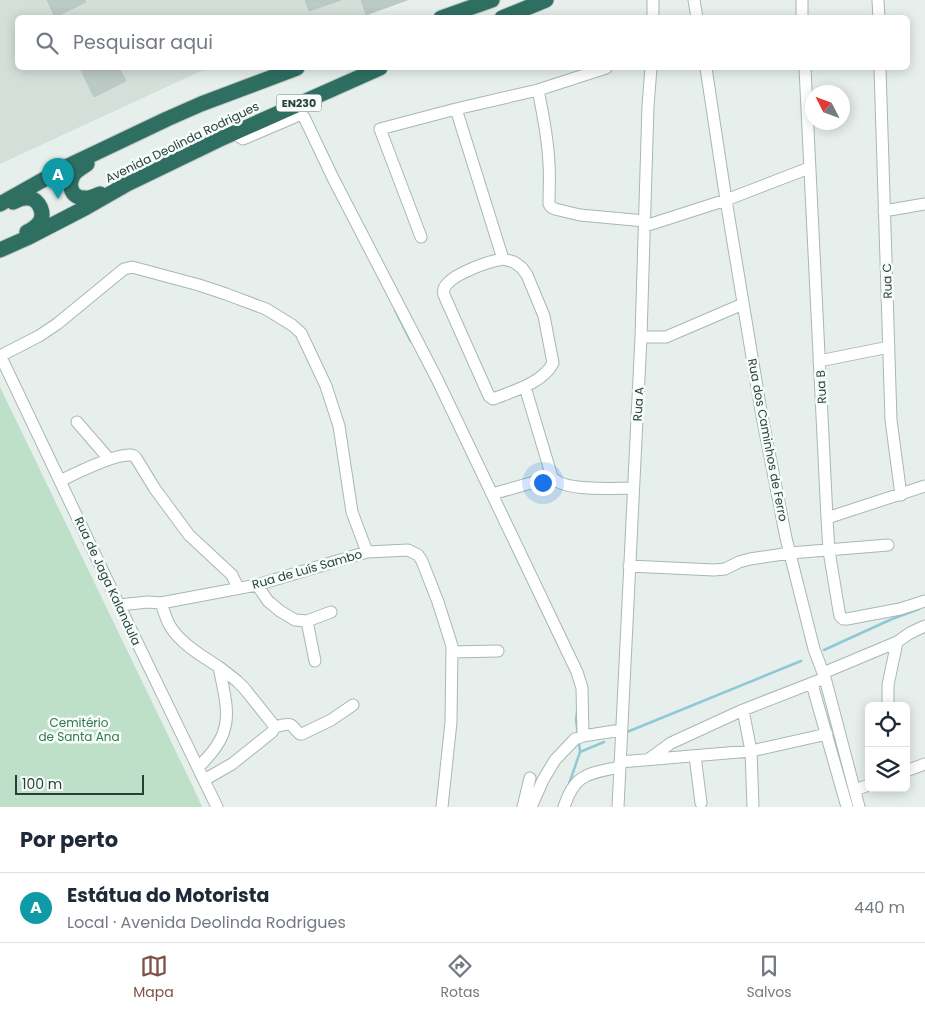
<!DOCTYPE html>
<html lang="pt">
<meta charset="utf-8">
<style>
body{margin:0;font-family:Poppins,sans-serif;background:#f2f2f3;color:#1f2937}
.controls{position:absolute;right:15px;bottom:15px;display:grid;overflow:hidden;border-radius:8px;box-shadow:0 2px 12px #0003}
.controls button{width:45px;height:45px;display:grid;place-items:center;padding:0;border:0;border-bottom:1px solid #e0e1e3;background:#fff;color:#1f2937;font:25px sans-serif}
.compass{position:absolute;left:805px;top:85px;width:45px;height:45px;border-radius:50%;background:#fff;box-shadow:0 2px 12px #0003;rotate:312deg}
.scale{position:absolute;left:15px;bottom:12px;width:129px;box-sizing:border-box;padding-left:5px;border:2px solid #24423a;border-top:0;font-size:14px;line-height:18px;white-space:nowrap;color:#24423a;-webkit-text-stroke:4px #f7fbf9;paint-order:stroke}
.you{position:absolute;left:542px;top:482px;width:18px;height:18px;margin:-12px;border:4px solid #fff;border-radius:50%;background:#1a73e8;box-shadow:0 0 0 8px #1a73e833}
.badge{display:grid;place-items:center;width:32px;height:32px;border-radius:50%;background:#7f5249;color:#fff;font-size:16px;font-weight:700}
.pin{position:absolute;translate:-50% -41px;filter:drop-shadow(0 1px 2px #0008)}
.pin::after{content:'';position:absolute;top:26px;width:18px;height:15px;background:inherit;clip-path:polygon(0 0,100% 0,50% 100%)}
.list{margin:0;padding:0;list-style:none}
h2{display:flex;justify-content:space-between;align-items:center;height:65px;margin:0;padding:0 20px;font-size:21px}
h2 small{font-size:16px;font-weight:400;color:#747a83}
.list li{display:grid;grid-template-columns:32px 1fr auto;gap:15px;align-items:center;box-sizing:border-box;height:70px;padding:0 20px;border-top:1px solid #e0e1e3}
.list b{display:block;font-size:19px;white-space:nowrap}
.list p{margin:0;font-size:16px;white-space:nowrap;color:#747a83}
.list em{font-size:16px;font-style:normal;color:#747a83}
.icon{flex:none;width:28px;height:28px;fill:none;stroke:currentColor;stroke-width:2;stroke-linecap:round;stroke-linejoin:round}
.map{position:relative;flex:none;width:925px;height:807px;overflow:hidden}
.search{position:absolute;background:#fff;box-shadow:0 2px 12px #0003;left:15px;right:15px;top:15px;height:55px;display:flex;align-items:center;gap:12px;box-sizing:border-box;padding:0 18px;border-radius:8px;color:#747a83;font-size:19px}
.sheet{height:135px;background:#fff}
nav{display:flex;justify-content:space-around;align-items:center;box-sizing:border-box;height:70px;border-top:1px solid #e0e1e3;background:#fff;font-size:14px;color:#747a83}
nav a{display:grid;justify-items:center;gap:2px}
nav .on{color:#7f5249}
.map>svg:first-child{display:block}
.built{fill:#d4dfda}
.green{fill:#bfe0c8}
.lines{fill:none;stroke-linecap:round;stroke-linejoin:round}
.stream{stroke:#8ec9d4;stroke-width:2.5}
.building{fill:#bbcac4;stroke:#b8c9c2}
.minor-casing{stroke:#a8b8b2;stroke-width:13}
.highway-casing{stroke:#c2cac8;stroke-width:17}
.minor{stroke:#fff;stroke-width:11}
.highway{stroke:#2f6f62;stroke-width:15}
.labels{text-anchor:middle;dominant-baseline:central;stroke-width:5;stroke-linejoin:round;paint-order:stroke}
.shield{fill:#f7fbf9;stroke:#637a73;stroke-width:1}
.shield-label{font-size:11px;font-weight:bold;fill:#24423a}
.street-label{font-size:12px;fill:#24423a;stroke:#f7fbf9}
.park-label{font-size:12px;fill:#2d7a4b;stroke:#f7fbf9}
</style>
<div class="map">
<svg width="925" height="807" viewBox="0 0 925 807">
<rect width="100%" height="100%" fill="#e6efeb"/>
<!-- built -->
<path class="built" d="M0 0H406L356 18H18V68H212L201 71 0 164Z"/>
<!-- green -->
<path class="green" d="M0 387 194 789 202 807H0Z"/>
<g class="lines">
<!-- stream -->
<path class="stream" d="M395 310 410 340 412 342
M824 650 892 619 919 609
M577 712 576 720 578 734
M627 732 801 661
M580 752 604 742
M569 784 580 752 579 742"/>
</g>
<!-- building -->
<path class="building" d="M47 0H85L86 2 55 17Z
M305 0H341L309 11Z
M361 0H407L366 15Z
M80 68H119L126 81 94 97Z"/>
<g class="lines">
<defs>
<path id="minor" d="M694 0 697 18
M802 0V18
M878 0 879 18
M653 18V0
M706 68 726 200 761 411 786 538 814 649 825 678 859 807
M805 68 827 518 829 551 839 611 840 616 843 619H847L900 609 925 601
M880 68 891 420 901 495
M538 90C543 114 548 139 549 164 550 177 549 190 549 204L551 207 555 209 580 215 645 221
M456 109 503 259
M233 133 243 139 297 116 301 115 304 117 333 178 437 379 577 672 582 688 583 736
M884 211 925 204
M645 226 726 200 809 168
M421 237 380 129 456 109 538 90 606 68
M503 259 514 262 522 268 527 275 544 316 553 363C543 383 513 391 493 399L489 396 444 295C443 291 444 287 447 284 456 273 489 261 503 259Z
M641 337H666L743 304
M0 355 119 605 217 807
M0 356 39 336 57 324 124 269 132 267 199 285 226 294 266 309 292 325 301 333 326 386 339 426 352 512 367 552
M819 361 889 347
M525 387 552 477C564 492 614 488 633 488
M77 422 109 459
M60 481C76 473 112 455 129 455 133 455 133 455 136 458L155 489 189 535 232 575 238 588
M492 494 552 477
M827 518 925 486
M629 566 714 570 725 569 739 562 750 559 790 553 888 545
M257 585 268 601 280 611 295 620 307 621 331 612
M161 603C164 611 166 619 170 626 180 643 202 656 219 667 228 711 236 733 198 767
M119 605 148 602 161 603 257 585 367 552 408 550 418 555 422 561 438 602 452 646 451 722 442 807
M307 621 315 661
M452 652 498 651
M823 673 897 642
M812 684 847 807
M888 706V685L897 642 910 633 925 626
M743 710 751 751 753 807
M275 727C279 726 287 723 291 725 294 727 297 732 300 734H302L331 720 353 705
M695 756 701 803
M649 759 671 743 743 710 825 678
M620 762 751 751 827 734
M906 771 925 764
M204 780 232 764 272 732 275 727 272 723 244 688 237 681 219 667
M855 790 869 785
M523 807 530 778
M531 807 543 780 555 760 575 739 583 736 621 730
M564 807C575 773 588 774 620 767
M618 807 641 337 648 106 651 68"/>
<path id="highway" d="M441 18 492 0
M502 18 546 0
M87 164C83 167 77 170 74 174 67 184 71 198 84 198 90 199 95 196 100 194
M13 202C18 200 23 197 29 198 39 199 46 214 39 223 36 227 31 230 27 232
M0 204 66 167 167 119 201 104 297 68
M0 250 27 238 85 208 127 184 218 140 380 68"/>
</defs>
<!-- minor casing -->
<use href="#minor" class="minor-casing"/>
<!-- highway casing -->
<use href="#highway" class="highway-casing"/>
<!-- minor -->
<use href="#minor" class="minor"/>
<!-- highway -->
<use href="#highway" class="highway"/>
</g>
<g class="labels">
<!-- shield labels -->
<rect class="shield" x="276.5" y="94.5" width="45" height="17" rx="4"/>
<g class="shield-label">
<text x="299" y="103">EN230</text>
</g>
<!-- street labels -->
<g class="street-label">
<text transform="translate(182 142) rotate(-26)">Avenida Deolinda Rodrigues</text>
<text transform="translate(887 281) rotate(-92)">Rua C</text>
<text transform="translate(821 387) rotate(-93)">Rua B</text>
<text transform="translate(638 404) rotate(-87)">Rua A</text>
<text transform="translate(768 440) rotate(79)">Rua dos Caminhos de Ferro</text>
<text transform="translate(307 569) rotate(-16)">Rua de Luís Sambo</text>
<text transform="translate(108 581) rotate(65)">Rua de Jaga Kalandula</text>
</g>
<!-- park labels -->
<g class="park-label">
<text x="79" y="722">Cemitério<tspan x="79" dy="14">de Santa Ana</tspan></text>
</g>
</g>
</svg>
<div class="controls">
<button><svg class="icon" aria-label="locate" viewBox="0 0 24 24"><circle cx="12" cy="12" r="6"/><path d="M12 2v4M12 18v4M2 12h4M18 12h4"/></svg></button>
<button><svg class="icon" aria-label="layers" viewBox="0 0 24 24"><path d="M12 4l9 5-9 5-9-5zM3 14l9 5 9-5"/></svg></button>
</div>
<svg class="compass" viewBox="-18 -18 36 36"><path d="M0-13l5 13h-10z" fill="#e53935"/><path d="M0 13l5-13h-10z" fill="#747a83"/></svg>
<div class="scale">100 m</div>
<div class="you"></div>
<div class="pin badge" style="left:58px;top:199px;background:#0f9aa8">A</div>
<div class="search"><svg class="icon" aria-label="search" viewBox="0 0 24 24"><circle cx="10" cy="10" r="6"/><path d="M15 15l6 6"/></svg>Pesquisar aqui</div>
</div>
<section class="sheet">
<h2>Por perto<small></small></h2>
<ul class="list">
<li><span class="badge" style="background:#0f9aa8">A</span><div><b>Estátua do Motorista</b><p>Local · Avenida Deolinda Rodrigues</p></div><em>440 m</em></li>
</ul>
</section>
<nav>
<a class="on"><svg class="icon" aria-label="map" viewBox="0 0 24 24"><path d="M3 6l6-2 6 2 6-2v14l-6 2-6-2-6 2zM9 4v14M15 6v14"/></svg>Mapa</a>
<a><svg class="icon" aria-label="directions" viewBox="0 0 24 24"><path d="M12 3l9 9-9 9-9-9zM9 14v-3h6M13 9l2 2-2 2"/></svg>Rotas</a>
<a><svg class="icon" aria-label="saved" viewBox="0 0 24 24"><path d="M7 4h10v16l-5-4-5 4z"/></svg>Salvos</a>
</nav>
